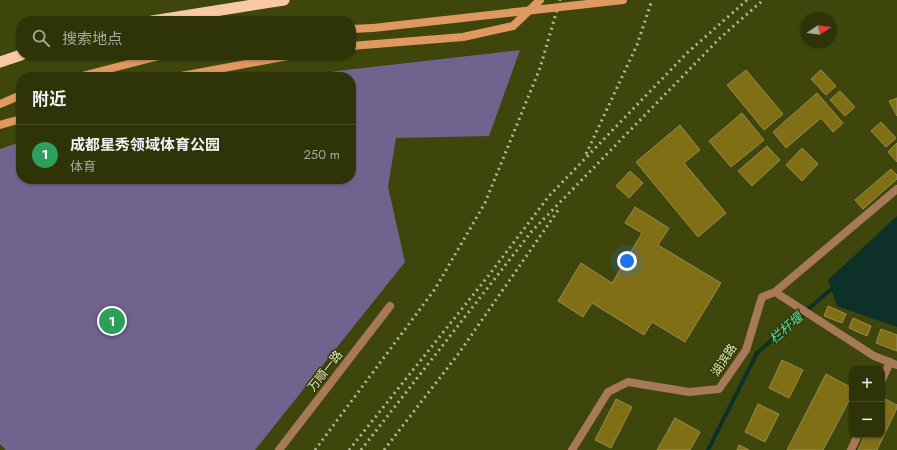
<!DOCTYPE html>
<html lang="zh">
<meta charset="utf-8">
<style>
body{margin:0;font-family:Jost,"Noto Sans SC",sans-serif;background:#363c12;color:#f1f3f6}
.controls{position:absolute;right:12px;bottom:12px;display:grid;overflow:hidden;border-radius:8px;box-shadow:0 1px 3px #0004}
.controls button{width:36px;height:36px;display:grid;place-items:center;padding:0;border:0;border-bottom:1px solid #494f29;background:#2e3408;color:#f1f3f6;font:20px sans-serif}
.compass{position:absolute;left:801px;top:12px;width:36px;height:36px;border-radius:50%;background:#2e3408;box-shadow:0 1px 3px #0004;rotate:77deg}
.you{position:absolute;left:627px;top:261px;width:14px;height:14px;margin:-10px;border:3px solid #fff;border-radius:50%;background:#1a73e8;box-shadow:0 0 0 6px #1a73e833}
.badge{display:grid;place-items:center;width:26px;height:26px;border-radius:50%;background:#ea580c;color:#fff;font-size:13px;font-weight:700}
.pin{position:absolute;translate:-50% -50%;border:2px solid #fff;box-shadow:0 1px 4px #0006}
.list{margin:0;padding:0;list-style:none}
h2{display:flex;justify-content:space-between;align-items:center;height:52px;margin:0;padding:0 16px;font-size:17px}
h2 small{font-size:13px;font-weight:400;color:#a7aa9c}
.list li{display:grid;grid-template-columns:26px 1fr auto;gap:12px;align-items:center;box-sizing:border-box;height:60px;padding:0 16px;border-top:1px solid #494f29}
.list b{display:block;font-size:15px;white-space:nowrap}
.list p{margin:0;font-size:13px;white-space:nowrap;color:#a7aa9c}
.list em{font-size:13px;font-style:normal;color:#a7aa9c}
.icon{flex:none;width:22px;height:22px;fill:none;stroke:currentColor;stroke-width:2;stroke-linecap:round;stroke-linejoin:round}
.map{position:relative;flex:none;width:897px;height:450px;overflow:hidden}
.search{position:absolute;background:#2e3408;box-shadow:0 1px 3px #0004;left:16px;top:16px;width:340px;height:44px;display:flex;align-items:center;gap:10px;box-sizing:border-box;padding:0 14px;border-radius:16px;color:#a7aa9c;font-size:15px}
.panel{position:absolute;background:#2e3408;box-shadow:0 1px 3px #0004;left:16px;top:72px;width:340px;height:112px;border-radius:16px}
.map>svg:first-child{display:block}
.green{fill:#70648f}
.water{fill:#0d3029}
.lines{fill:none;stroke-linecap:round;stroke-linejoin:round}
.stream{stroke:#0d3029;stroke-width:4}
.building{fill:#816f16;stroke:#988b51}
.minor{stroke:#a77958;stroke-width:8}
.secondary{stroke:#e09861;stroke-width:8}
.trunk{stroke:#f9c8a4;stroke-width:11}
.rail{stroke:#b4ba94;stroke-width:3;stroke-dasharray:2 4;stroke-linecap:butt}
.secondary-bridge{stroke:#e09861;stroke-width:8}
.labels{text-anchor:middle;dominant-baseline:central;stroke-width:3;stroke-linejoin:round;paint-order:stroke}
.street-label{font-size:12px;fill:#e1e7c9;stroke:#343b00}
.water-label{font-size:13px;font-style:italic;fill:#43dfc1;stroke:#343b00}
</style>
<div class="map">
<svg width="897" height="450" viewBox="0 0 897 450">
<rect width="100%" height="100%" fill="#3e460b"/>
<!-- green -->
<path class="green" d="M520 50 489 136 396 138 388 187 405 262 255 450H6L0 444V149L21 142V179H351V77H303L337 71Z"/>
<!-- water -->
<path class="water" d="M897 216V327L837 306 828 280Z"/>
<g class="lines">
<!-- stream -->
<path class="stream" d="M708 450 757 353 835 286"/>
</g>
<!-- building -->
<path class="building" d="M746 70 783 114 764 130 727 85Z
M821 70 836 86 826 95 811 79Z
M840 91 855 107 845 116 830 100Z
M817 93 843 123 833 132 821 118 786 148 773 132Z
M897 98V116L889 101Z
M742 113 764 140 731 167 709 141Z
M881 122 896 138 886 147 871 131Z
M680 125 700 150 684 163 726 213 698 237 636 162Z
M897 143V162L888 152Z
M767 146 780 160 752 186 738 171Z
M802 148 818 164 802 181 786 165Z
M891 169 897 175V179L863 209 855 200Z
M630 171 643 183 629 198 616 186Z
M635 207 669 228 658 245 721 283 685 342 652 322 644 335 592 303 583 317 558 301 581 263 612 283 642 233 625 223Z
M828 306 846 314 842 323 824 316Z
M853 318 871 326 867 336 849 328Z
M881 329 897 335V351L876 343Z
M782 360 803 370 789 398 769 388Z
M826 374 852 388V395L823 450H787Z
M883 398 897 405V408L877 450H858L865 435H882Z
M616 399 632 407 611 448 595 440Z
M758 404 779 414 765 442 745 432Z
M675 418 700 432 690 450H657Z
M739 445 749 450H737Z"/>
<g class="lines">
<!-- minor -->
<path class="minor" d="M775 292 897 189
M882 380 890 362
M279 450 390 306
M572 450 608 392 628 382 689 392 719 389 746 350 762 297 775 292 874 356 897 365
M851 450 858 435"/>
<!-- secondary -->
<path class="secondary" d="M351 29 373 28
M351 46 463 37 513 26 540 0
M78 77 163 55
M176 77 293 55
M0 104 21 95
M0 125 21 119"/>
<!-- trunk -->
<path class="trunk" d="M152 21 284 0
M0 62 21 55"/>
<!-- rail -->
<path class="rail" d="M586 154 637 45 652 0
M315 450 435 289 485 203 540 68 560 0
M349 450 489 275 549 196 687 53 747 0
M361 450 532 231 720 38 763 0
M384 450 459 353 559 209"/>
<!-- secondary-bridge -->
<path class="secondary-bridge" d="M373 28 623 0"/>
</g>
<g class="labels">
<!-- street labels -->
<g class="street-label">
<text transform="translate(724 360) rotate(-57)">湖滨路</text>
<text transform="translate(325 371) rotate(-52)">万顺一路</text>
</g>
<!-- water labels -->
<g class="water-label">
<text transform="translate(786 328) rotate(-41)">栏杆堰</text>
</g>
</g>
</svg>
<div class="controls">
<button>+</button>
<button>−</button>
</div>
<svg class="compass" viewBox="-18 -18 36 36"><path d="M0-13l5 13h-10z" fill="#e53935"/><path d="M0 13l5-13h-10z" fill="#a7aa9c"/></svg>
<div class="you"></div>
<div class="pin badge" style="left:112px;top:321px;background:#2e9e5b">1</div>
<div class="search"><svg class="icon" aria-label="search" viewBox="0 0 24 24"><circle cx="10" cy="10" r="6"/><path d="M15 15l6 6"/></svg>搜索地点</div>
<section class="panel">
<h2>附近<small></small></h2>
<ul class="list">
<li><span class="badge" style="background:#2e9e5b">1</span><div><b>成都星秀领域体育公园</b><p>体育</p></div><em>250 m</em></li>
</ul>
</section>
</div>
